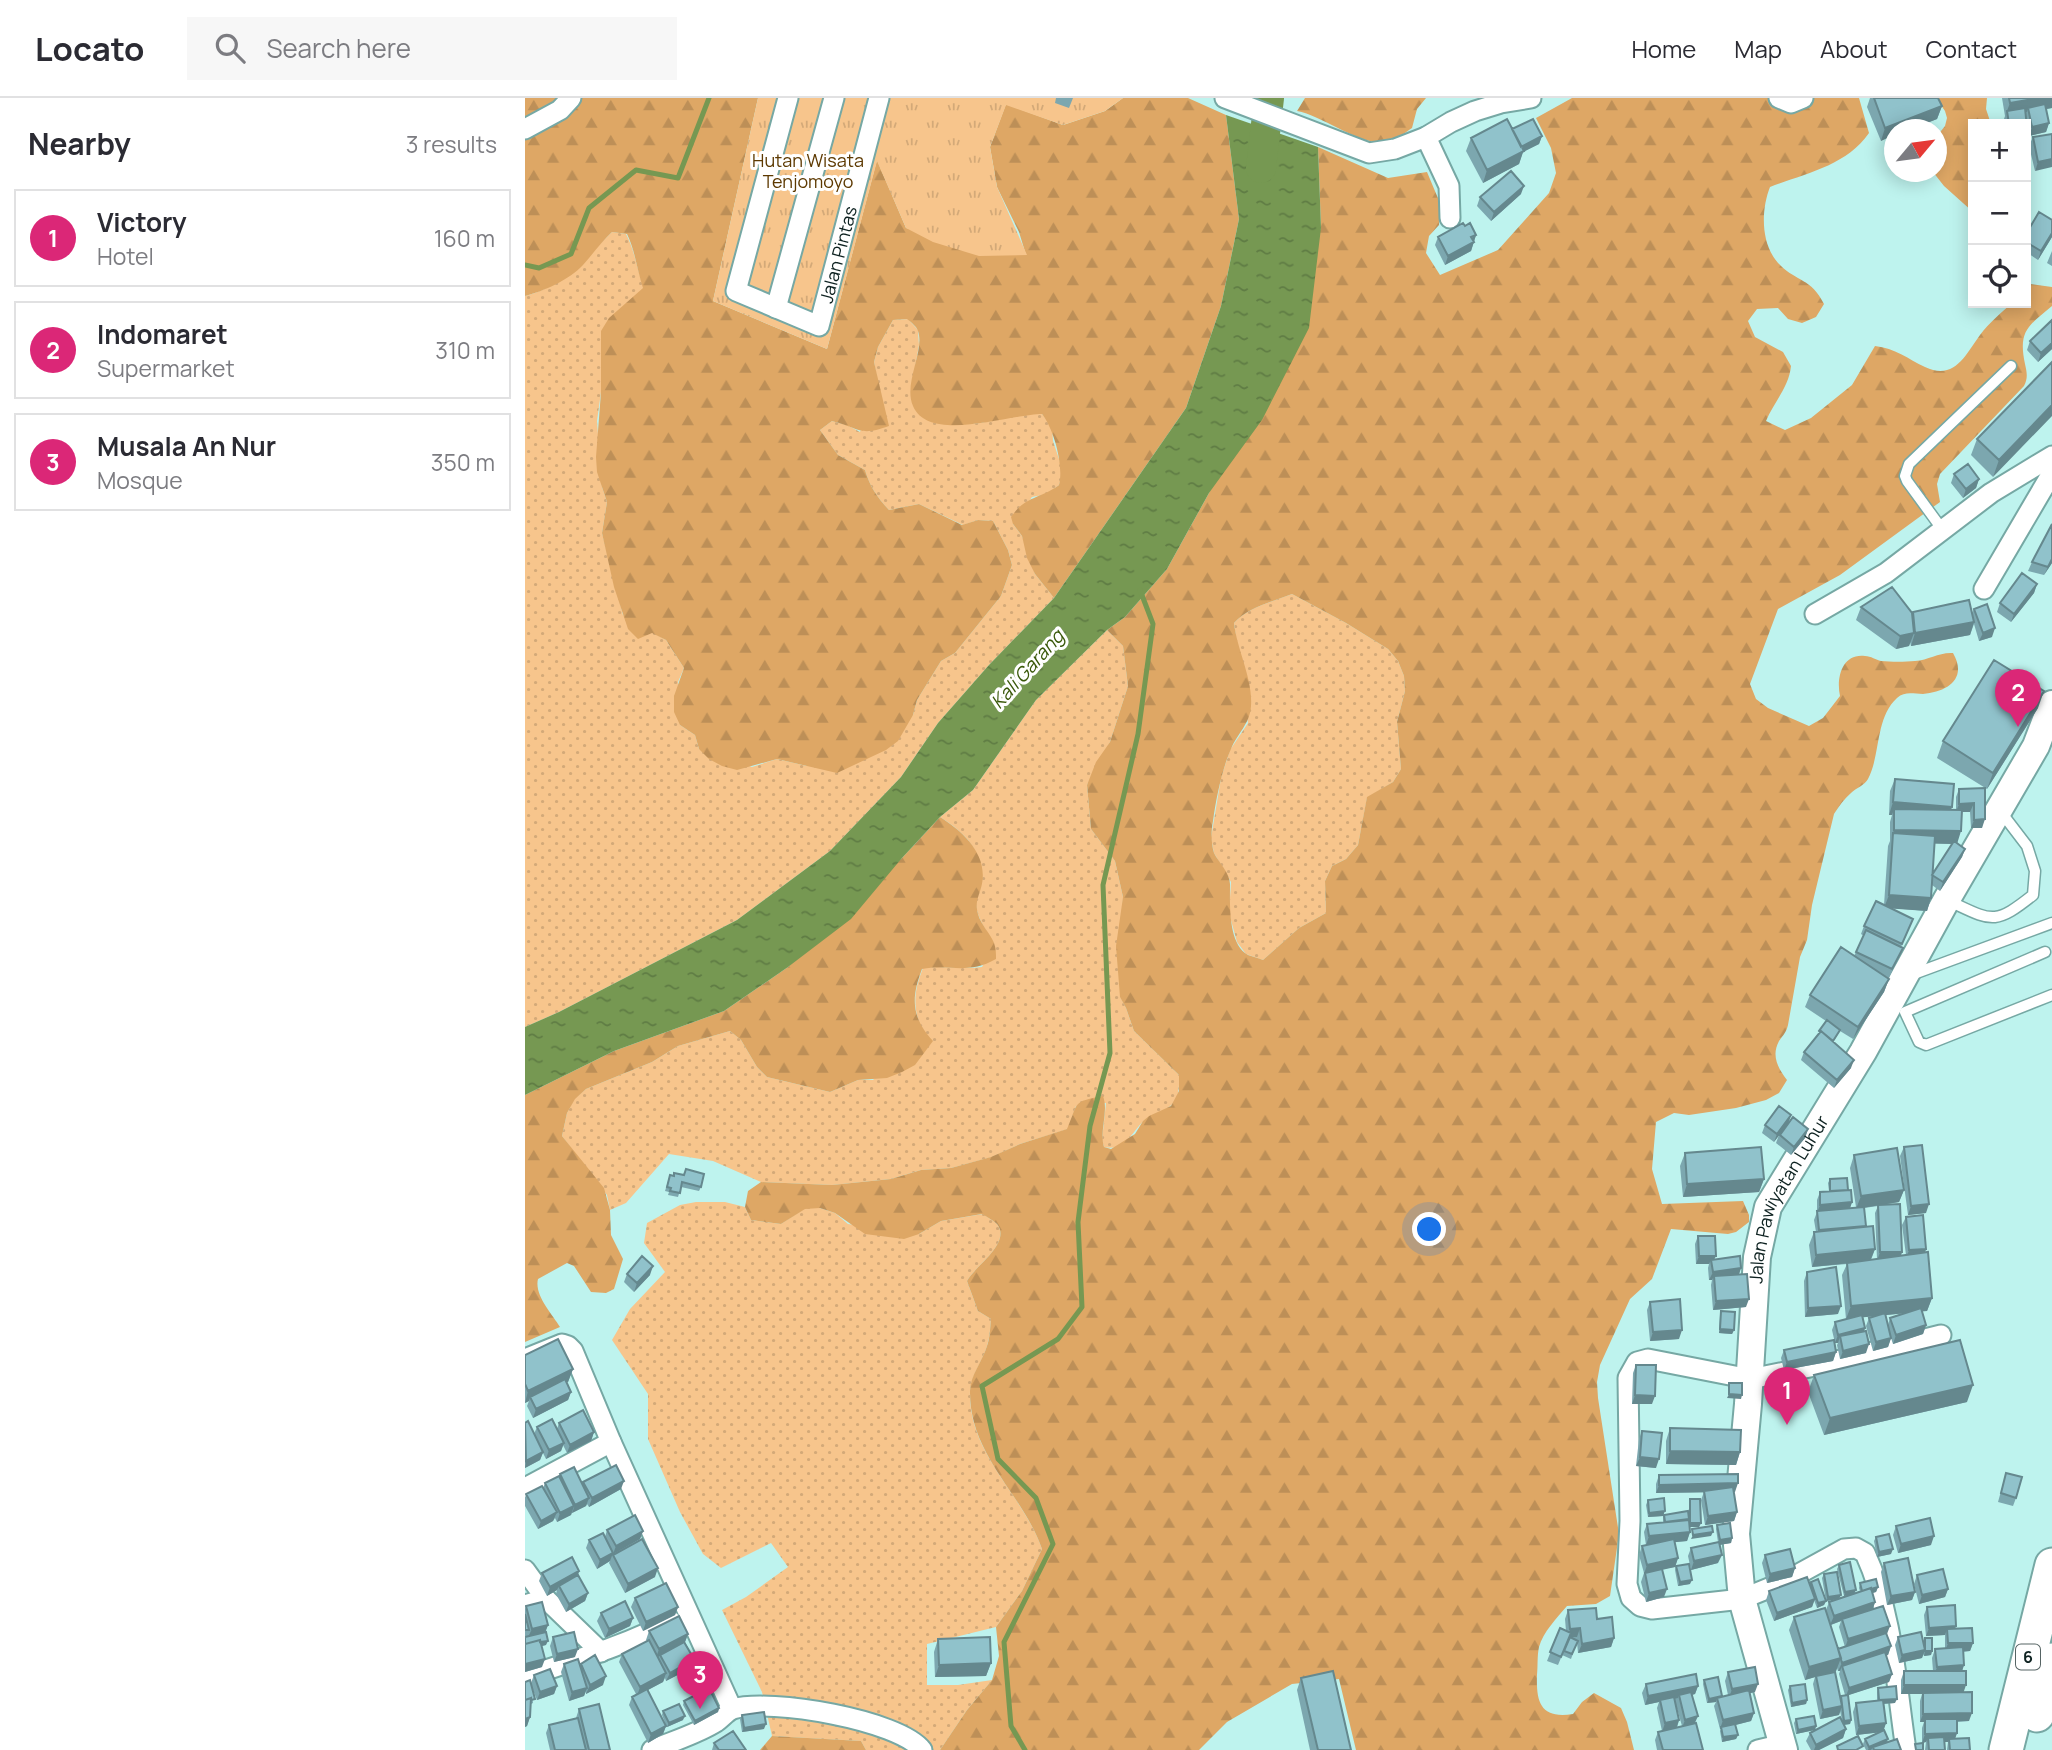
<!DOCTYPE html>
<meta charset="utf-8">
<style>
body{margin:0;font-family:Manrope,sans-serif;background:#f7f7f7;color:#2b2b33}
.controls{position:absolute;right:21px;top:21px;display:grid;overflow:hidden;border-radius:0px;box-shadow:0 4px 18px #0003}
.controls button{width:63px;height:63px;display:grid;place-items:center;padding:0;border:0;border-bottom:2px solid #e1e1e2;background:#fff;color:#2b2b33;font:35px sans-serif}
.compass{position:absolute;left:1359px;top:21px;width:63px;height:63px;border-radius:50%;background:#fff;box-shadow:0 4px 18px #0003;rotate:61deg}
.you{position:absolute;left:905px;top:1132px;width:24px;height:24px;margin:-18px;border:5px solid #fff;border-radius:50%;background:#1a73e8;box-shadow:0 0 0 10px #1a73e833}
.badge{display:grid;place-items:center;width:46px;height:46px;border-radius:50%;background:#db2777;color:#fff;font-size:23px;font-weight:700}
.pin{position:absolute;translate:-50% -58px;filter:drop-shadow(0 2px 4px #0008)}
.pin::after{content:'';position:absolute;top:37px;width:24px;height:21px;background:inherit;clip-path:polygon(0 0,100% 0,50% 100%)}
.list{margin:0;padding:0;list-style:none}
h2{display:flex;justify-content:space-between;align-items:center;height:91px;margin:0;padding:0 28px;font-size:30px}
h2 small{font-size:23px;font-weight:400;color:#7c7c81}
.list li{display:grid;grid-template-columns:46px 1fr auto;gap:21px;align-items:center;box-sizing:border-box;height:98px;margin:0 14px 14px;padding:0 14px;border:2px solid #e1e1e2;border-radius:0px}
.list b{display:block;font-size:26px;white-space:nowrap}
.list p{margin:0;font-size:23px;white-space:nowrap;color:#7c7c81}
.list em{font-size:23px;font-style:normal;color:#7c7c81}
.icon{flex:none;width:38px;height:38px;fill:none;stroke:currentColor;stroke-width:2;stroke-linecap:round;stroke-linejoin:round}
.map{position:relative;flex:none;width:1527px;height:1652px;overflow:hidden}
header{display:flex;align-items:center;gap:42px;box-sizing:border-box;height:98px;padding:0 35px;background:#fff;border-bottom:2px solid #e1e1e2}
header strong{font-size:33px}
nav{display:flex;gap:38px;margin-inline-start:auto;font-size:24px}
.search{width:490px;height:63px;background:#f7f7f7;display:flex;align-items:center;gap:18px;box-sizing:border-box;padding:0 24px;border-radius:0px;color:#7c7c81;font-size:26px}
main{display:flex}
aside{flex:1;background:#fff}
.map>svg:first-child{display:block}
.grass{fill:url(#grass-dots)}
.forest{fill:url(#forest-firs);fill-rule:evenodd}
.park{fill:url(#park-tufts)}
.water{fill:url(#water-ripples)}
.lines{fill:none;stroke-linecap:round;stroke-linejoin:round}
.stream{stroke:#769852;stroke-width:5}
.river{stroke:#769852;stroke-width:30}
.service-casing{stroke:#76a8a4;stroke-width:13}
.minor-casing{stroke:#76a8a4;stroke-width:23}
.secondary-casing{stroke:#76a8a4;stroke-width:30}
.motorway-casing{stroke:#76a8a4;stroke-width:37}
.service{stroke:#fff;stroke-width:10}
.minor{stroke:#fff;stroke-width:19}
.secondary{stroke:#fff;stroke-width:26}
.motorway{stroke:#fff;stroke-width:33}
.wall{fill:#7ca7af;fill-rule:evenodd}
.shaded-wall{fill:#65888e}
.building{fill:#90c2cb;stroke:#65888e;stroke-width:2}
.labels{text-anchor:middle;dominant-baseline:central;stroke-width:6;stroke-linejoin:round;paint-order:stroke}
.shield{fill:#fff;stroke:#566464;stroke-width:2}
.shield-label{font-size:16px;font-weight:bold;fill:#0e2221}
.park-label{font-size:18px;fill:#5d3901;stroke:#fff}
.street-label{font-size:18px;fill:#0e2221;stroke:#fff}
.water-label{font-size:19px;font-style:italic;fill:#395809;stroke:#fff}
</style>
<header>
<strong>Locato</strong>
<div class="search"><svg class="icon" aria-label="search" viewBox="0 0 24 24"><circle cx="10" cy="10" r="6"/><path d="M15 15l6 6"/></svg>Search here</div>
<nav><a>Home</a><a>Map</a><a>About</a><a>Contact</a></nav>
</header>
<main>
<aside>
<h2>Nearby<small>3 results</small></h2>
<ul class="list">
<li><span class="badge">1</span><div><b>Victory</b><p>Hotel</p></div><em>160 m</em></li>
<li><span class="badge">2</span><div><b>Indomaret</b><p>Supermarket</p></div><em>310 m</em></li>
<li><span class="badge">3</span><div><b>Musala An Nur</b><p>Mosque</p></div><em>350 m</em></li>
</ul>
</aside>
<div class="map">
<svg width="1527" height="1652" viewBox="0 0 1527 1652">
<defs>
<pattern id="grass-dots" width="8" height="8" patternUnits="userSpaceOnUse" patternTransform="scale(1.75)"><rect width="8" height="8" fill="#f7c58c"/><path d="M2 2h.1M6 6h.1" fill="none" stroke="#d3a978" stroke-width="1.8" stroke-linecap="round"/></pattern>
<pattern id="forest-firs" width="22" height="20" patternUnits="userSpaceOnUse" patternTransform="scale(1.75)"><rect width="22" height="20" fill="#dea765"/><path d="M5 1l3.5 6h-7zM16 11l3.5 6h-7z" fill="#bd8f57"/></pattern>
<pattern id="park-tufts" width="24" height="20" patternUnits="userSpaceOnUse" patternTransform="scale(1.75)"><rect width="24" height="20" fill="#f7c58c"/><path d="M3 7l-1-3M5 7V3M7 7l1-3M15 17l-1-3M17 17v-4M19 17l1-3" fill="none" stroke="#d3a978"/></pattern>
<pattern id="water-ripples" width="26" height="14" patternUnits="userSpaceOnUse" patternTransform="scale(1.75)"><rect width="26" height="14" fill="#769852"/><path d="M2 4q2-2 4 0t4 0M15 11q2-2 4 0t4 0" fill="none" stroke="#5f7c44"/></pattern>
</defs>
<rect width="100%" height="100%" fill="#bef3ee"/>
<!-- grass -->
<path class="grass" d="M87 134 101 136C110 153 112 172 119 190L107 202 76 294 72 323 77 389 82 404 77 435 98 517 141 542 159 570 153 584 155 627 170 637 174 651 227 669 252 661 282 668 388 617 392 602 416 563 430 555 476 498 487 467 483 452 468 423 453 422 438 427 394 406 364 412C352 399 345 389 340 372L313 357 295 332 307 323 322 327 335 334 352 280 349 264 353 249 368 222 383 221 393 232 394 247 386 292 425 327 455 325 501 316H517L527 328 528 343 538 373 534 387 522 396 507 399 488 426 497 438 510 476 529 500 464 567 413 625 376 679 305 753 212 822 34 914 0 929V198C41 187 58 161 87 134Z
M767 496 821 525 863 551 873 563 879 578 880 593 872 624 876 671 868 684 842 700 833 747 821 761 807 768 800 783 801 815 774 830 738 862 721 856 712 844 704 815 706 784 689 755 686 740 696 680 705 652 723 625 709 525C723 509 747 504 767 496Z
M582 532 598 548 603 588 585 644 562 687 566 731 590 763 598 799 595 898 601 910 609 933 654 977C654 986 655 996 649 1004 643 1013 630 1014 621 1021 607 1032 602 1054 579 1049L577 1042 581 1005 551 1008 543 1031 495 1046 467 1059 426 1070 396 1072 366 1081 307 1087 236 1084 188 1063 144 1056 101 1105 85 1112 82 1097 37 1038 42 1015 49 1001 61 991 127 964 153 948 205 933 216 942 232 969 242 979 305 994 333 982H348L397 931C387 910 389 892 398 870 417 867 437 872 457 869L469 846C462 833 452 821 451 806 451 799 456 793 456 785 456 751 443 737 415 719L448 692 511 602Z
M171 1104H200L220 1109 226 1122 256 1126 280 1110H295L310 1115 323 1126 394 1136 416 1123 458 1116C462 1119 468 1122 472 1126 487 1145 449 1169 442 1183L453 1213 466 1221C465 1230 465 1239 462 1248 458 1262 446 1278 445 1293 443 1356 498 1396 517 1451L497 1493 471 1529 402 1546V1587H433L467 1582 442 1612 415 1652H341L336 1643 247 1638 237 1594 197 1512 221 1499 263 1469 246 1445 196 1470 178 1456 155 1414 123 1341V1296L87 1242 105 1211 140 1174 119 1145 122 1125 155 1107Z"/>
<!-- forest -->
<path class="forest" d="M0 0H233L188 203 302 251 352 62 381 130 501 157 494 134 472 89 465 49 481 6 538 27 580 13 598 0H663L701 17 714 121 696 208 661 310 529 500 510 476 502 460 497 438 488 426 486 419C500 398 515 401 534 387 539 368 529 331 517 316 486 316 404 346 388 308 378 285 400 253 393 233 392 229 386 224 382 221L368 222 353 249 349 264 364 328C334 339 335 330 307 323L295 332 313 357 340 372C345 389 352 399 364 412L394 406 437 427 453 422 468 423 483 452 487 467 476 498 430 555 416 563 392 602 388 617 373 643 361 652 312 675 252 661 212 672 197 668 184 661 174 651 170 637 155 627 149 614V598L159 570 141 542 127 535 113 541 103 531 89 489 77 435 82 404 72 374 71 359 76 294V233L84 220 118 190C112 172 110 152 102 136L87 134C76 144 68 156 58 167 44 182 19 193 0 198Z
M780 0H901L892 11 887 30C881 34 874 40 868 42 842 54 800 18 772 13Z
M1047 0H1334L1344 35C1321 68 1281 75 1245 89 1236 112 1235 147 1255 167 1272 184 1286 180 1299 206L1291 219 1277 225 1263 221 1253 210 1232 211 1223 223 1230 239 1258 254 1266 268C1264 289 1249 304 1241 323L1260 332 1286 320 1327 287 1350 248C1370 250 1383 261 1400 269 1430 283 1441 256 1455 237 1464 225 1476 215 1487 205H1501V190L1505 186 1527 189V208C1503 228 1493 233 1500 266 1502 275 1503 280 1499 288L1415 376 1412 386 1415 404 1315 477 1253 511 1225 586 1231 601 1243 610 1284 628 1298 620 1315 598C1311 580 1317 555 1340 558 1346 558 1351 562 1356 563 1366 564 1380 564 1390 563 1404 562 1414 554 1428 555 1443 581 1422 594 1398 596 1388 596 1380 593 1372 600 1350 620 1356 656 1343 681 1340 687 1331 690 1326 695 1319 701 1314 708 1309 716L1287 807 1282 842 1275 859 1263 927C1261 935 1258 937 1254 943 1246 958 1253 970 1262 982L1254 995 1241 1002 1211 1010 1164 1017 1149 1015 1131 1024 1127 1071 1137 1106 1218 1103 1224 1117V1124L1211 1134 1203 1136 1146 1131 1127 1181 1105 1201 1075 1267 1072 1284 1073 1300 1094 1436 1085 1498 1071 1506 1042 1508C1032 1520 1018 1534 1014 1549 1012 1558 1013 1568 1012 1577 1011 1605 1016 1621 1048 1616L1057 1604 1069 1595 1096 1610 1102 1624 1109 1652H831L814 1581 767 1586 702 1624 674 1652H415L442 1612 467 1582 474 1558 471 1529 497 1493 517 1451C498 1396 444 1357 445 1293 445 1278 458 1262 462 1248 465 1240 465 1230 466 1221L453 1213 442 1183C449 1169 487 1145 472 1126 468 1122 462 1119 457 1116L416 1123 394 1136 379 1141 340 1136 310 1115 295 1110 280 1111 256 1126 226 1122 220 1109 223 1093 236 1084 307 1087 366 1081 396 1072 426 1070 466 1059 495 1046 542 1031C554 1004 546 1004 578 998 584 1014 574 1032 579 1049L586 1051 610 1036 618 1023 624 1018 646 1008 654 993V977L609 933 601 910 595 899 591 848 598 799 590 763 566 731 562 687 571 664 585 644 603 588 598 548 582 532 600 519 642 471 684 395 796 130 793 49 863 80 902 74 915 105 914 127 904 138 901 155 915 177 973 152 1024 95 1031 75 1026 50 1011 20ZM767 496 821 525 863 551 873 563 879 578 880 593 872 624 876 671 868 684 842 699 833 747 821 761 807 768 800 783 801 815 774 830 738 862C734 860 728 859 723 857 703 846 705 807 705 788 706 776 694 765 689 755 686 745 686 733 688 723 691 701 697 671 706 651 712 636 725 626 726 608 728 581 712 552 709 525 723 509 747 504 767 496Z
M1411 0H1462L1461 11 1466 26H1448V114L1419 88 1408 74H1412V38L1420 28 1422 20 1420 13Z
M415 719C439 734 465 758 456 790 453 800 450 805 453 816 456 827 465 835 469 845 471 850 471 856 471 861 443 877 426 866 397 871 386 900 386 919 408 943L390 967 377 974 362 980 333 982 305 994 242 979 232 969 216 942 205 933 153 948 127 964 61 991 50 1001 42 1015 37 1038 79 1090 85 1112 86 1137 98 1161 89 1191 81 1195 66 1194 49 1168 42 1165 13 1181C9 1197 27 1216 35 1229L0 1244V997L89 953 199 913 263 869 377 760Z
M247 1638 336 1643 341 1652H235Z"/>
<!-- park -->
<path class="park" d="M233 0H598L580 13 538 27 481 7 465 49 472 89 502 157 454 158 408 144 381 130 352 63 302 251 188 203Z"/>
<!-- water -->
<path class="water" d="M701 17 793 49 796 130 784 230 737 322 684 395 642 471 600 519 582 532 511 602 448 692 415 719 377 760 326 821 263 869 199 913 89 953 0 997V929L34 914 212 822 305 753 376 679 413 625 464 567 529 500 661 310 696 208 714 121Z"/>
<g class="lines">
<!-- stream -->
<path class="stream" d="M0 167 14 170 46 156 64 110 111 72 153 80 184 0
M500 1652 486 1628 479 1544 528 1446 511 1400 473 1361 457 1288 533 1241 557 1209 553 1124 565 1028 585 955 578 787 613 636 628 526 615 492"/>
<!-- river -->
<path class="river" d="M736 70 744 0"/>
<defs>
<path id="service" d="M1417 431 1382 383 1380 378 1384 366 1486 268
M1424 803C1467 823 1469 828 1508 797L1510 773 1502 748 1476 714
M1520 854 1380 914 1394 944 1401 947 1527 897
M1386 877 1527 825"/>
<g id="minor">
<path id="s1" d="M263 0 211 193 294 228 354 0"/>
<path d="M700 0 844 55 870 51 901 39 926 24 950 13 976 5 1006 0"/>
<path d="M1254 0 1266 5 1278 0"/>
<path d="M0 31 35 12 46 0"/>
<path d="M901 39 924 88 925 120"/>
<path d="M251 210 309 0"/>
<path d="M1459 491 1527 375"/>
<path d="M1290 516 1361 475 1466 395 1527 358"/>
<path d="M0 1261 37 1246 43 1248 48 1253 86 1344 207 1611"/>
<path d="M0 1390 86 1344"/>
<path d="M0 1472 21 1501 76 1554"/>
<path d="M0 1507 21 1501"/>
<path d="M0 1579C50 1562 100 1548 146 1523"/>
<path d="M127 1652C148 1643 172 1636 191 1624 197 1620 202 1613 208 1611 245 1600 374 1622 397 1652"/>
<path d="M1233 1652 1258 1646"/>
<path d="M1381 1652C1371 1586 1368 1516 1340 1455L1331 1450 1319 1451 1259 1484 1217 1501 1127 1511 1115 1508 1106 1500 1102 1486 1105 1423 1103 1280 1112 1264 1123 1261 1225 1281 1300 1266 1416 1237"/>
</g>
<g id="secondary">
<path id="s2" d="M1259 1652 1217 1501 1211 1436 1223 1306 1232 1159 1243 1109 1338 954 1422 801 1511 648 1527 606"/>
</g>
<path id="motorway" d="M1512 1617 1527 1562
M1481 1652 1527 1467"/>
</defs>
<!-- service casing -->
<use href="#service" class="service-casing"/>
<!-- minor casing -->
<use href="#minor" class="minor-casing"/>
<!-- secondary casing -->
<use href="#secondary" class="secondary-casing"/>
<!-- motorway casing -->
<use href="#motorway" class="motorway-casing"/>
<!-- service -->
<use href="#service" class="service"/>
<!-- minor -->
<use href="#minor" class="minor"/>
<!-- secondary -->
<use href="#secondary" class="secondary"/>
<!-- motorway -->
<use href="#motorway" class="motorway"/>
</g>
<!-- wall -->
<path class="wall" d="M531 0H548L544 10 530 5Z
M1345 0H1413L1417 8 1412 21 1384 32H1369L1356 43 1342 9Z
M1477 0H1527V10L1521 11 1524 25 1521 34 1504 38 1502 28 1501 34V70V26H1480L1479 21 1480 18Z
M987 31 1017 38 1014 46 998 54 994 66 958 85 941 53 946 40Z
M1527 36 1510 73 1504 48 1508 39Z
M996 96 966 123 952 108 955 99Z
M940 128 951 137 946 153 920 167 910 147 913 139Z
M1501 136 1527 139 1513 162 1501 154Z
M1527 153V168L1522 165Z
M1505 243 1527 251 1513 264 1502 252Z
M1527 264 1468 379 1446 357 1452 341Z
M1429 376 1454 381 1451 390 1438 400 1426 385Z
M1507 464 1527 465 1519 477 1503 473Z
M1512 486 1509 495 1486 524 1472 514 1475 505Z
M1336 509 1387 517 1388 514 1447 515 1449 511 1467 539 1454 543 1449 526 1445 537 1386 548 1385 544 1384 548 1371 551 1331 522Z
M1513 610 1462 691 1412 660 1418 643Z
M1370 681 1426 712H1431V699L1434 691 1460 690 1457 730H1446L1445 714H1437L1432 745 1440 751 1437 759 1415 793 1407 787 1406 800 1402 813 1366 810 1388 821 1376 849 1378 850 1374 858 1364 880 1354 875 1364 881 1359 894 1328 941 1315 933 1308 944 1326 970 1309 990 1276 962 1279 954 1293 937 1301 923 1280 909 1285 897 1329 858 1339 838 1336 836 1339 828 1359 807 1363 748 1365 743V724L1367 717H1364L1365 693ZM1409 745 1427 746 1407 776Z
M1266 1017 1263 1026 1283 1031 1280 1040 1266 1057 1251 1045 1254 1037 1249 1044 1237 1035 1240 1027Z
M1379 1049 1401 1115 1383 1117 1375 1058Z
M1160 1055 1239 1081 1234 1094 1158 1099 1155 1068Z
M1329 1057 1379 1092 1374 1104 1362 1106 1377 1154 1376 1158 1381 1157 1377 1127 1381 1119 1401 1151 1400 1155 1407 1200 1402 1213H1397L1401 1227 1398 1236 1368 1246 1366 1240 1363 1249 1348 1253 1341 1228 1344 1220 1352 1218 1338 1219 1340 1230 1339 1233 1341 1255 1315 1261 1312 1247 1313 1245H1310L1307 1232 1310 1224 1321 1221 1317 1177 1322 1166 1287 1169 1284 1147 1289 1134H1291L1289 1122 1292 1114V1102L1295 1094 1304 1093 1303 1085 1305 1081 1323 1092 1327 1104 1325 1110 1331 1109 1325 1070ZM1353 1108 1350 1115 1352 1161 1346 1162 1350 1151 1340 1129 1339 1110ZM1383 1215 1365 1220 1363 1227 1360 1217Z
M161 1071 176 1089 174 1093 156 1089 153 1099 143 1097 144 1094 140 1093 145 1077H159Z
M1173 1138 1189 1161 1216 1170 1214 1176 1221 1209 1188 1212 1186 1187 1187 1182H1184L1183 1170 1184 1166H1171L1170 1146Z
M1282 1174 1313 1216 1280 1219 1279 1183Z
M102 1176 125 1177 109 1194 99 1184Z
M1125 1204 1154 1241 1125 1243 1122 1212Z
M1196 1213 1209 1232 1207 1236 1194 1235 1195 1217Z
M1259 1252 1311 1254 1308 1263 1259 1272 1256 1260Z
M0 1257 48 1271 43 1284H41L46 1294 43 1302 8 1320 2 1308 4 1303 0 1305Z
M1111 1267 1127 1306H1107L1108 1275Z
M1289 1277 1442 1304 1299 1337 1283 1294Z
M0 1325 9 1336 12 1329 32 1331 34 1325 69 1334 66 1343 42 1355 38 1347 36 1353 21 1361 18 1355 15 1362 0 1370Z
M1145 1330 1215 1354 1211 1367 1141 1366V1343Z
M1117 1333 1131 1370 1111 1368 1114 1341Z
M1481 1375 1491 1400 1488 1408 1473 1404Z
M35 1376 58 1386V1384L96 1391 64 1409 62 1406 61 1408 47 1415V1414L46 1417 32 1424 30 1420 28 1423 13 1431 0 1408V1400L1 1396 18 1390 20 1385 34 1379Z
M1134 1377 1210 1394H1209L1212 1414 1209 1423 1180 1427 1176 1402 1179 1394 1131 1395V1386Z
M1165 1401 1176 1425 1174 1429H1164L1165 1434 1162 1443 1149 1444 1153 1460 1150 1469 1137 1471 1139 1499 1121 1504 1116 1484 1119 1475 1114 1457 1117 1448 1128 1446 1121 1447 1119 1434 1122 1426 1138 1424V1418L1123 1419 1121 1407 1123 1402 1139 1417 1164 1416V1406Z
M1192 1427 1207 1440 1206 1445 1194 1447 1193 1465 1166 1472 1163 1458 1166 1450 1193 1444 1191 1431Z
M1371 1428 1406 1447 1373 1455 1368 1437Z
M82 1432 118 1433 115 1441 88 1457 130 1479 100 1495 84 1465 85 1463 72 1471 61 1450 64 1442 80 1439Z
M1351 1439 1366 1456 1352 1459 1349 1443Z
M1240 1457 1270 1470 1267 1479 1242 1485 1237 1465Z
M1359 1465 1390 1494 1387 1502 1362 1507 1356 1474Z
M1314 1467 1330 1495 1335 1493 1334 1490 1335 1485 1353 1489 1351 1494 1347 1495 1350 1504 1348 1511 1362 1536 1366 1548 1363 1557H1361L1367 1576 1364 1584 1323 1597 1326 1622 1325 1626 1319 1627 1321 1631 1318 1640 1294 1652H1286L1281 1643 1285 1635 1289 1632 1271 1636 1269 1625 1271 1621 1291 1628 1290 1632 1317 1622 1315 1613 1314 1617 1295 1621 1288 1586 1290 1579 1280 1582 1264 1532 1269 1519 1301 1512 1304 1504 1312 1501 1301 1503 1297 1480 1299 1476 1314 1500 1324 1497 1319 1498 1312 1471ZM1316 1523 1314 1529 1320 1549 1313 1551 1306 1527ZM1312 1570 1313 1573H1315L1314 1576 1320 1597 1315 1599 1301 1576 1311 1573Z
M1151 1468 1165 1486 1153 1488 1150 1472Z
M54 1473 53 1477 63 1495 60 1503 41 1514 31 1496 32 1492 22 1498 14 1483 17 1475Z
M1392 1477 1423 1491 1420 1499 1394 1506 1389 1486Z
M1286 1484 1301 1503 1299 1507 1292 1510 1289 1502 1287 1509 1249 1523 1241 1502 1244 1493 1284 1487Z
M110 1500 153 1509 150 1517 118 1533 106 1509Z
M1 1508 23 1527 20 1534 21 1547 16 1548 17 1569 0 1574V1511Z
M1402 1509 1431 1528 1430 1530 1448 1545 1445 1553 1438 1554 1439 1567 1437 1573 1438 1594 1444 1623 1432 1624V1635L1430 1640 1445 1652H1422L1423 1644H1419L1420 1652H1400L1401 1644 1397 1645V1630L1399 1624H1395V1603L1397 1596H1376V1582L1379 1573H1408L1407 1560 1410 1551 1420 1550V1537L1401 1538 1399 1517Z
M1043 1512 1072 1521 1089 1540 1086 1549 1053 1555 1052 1544 1046 1561 1037 1557 1038 1555 1033 1567 1022 1563 1035 1530 1041 1533 1040 1521Z
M76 1515 108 1520 105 1528 80 1540 72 1523Z
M124 1533 163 1536 160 1544 169 1561 166 1570 141 1583 140 1580 138 1584 122 1592 141 1627 137 1617 138 1613 158 1622 142 1629 141 1628 138 1636 123 1645 104 1607 107 1599 111 1596 94 1564 97 1556 122 1543 121 1542Z
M28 1539 50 1559 29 1564 25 1548Z
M1373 1539 1398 1544 1400 1540 1407 1553 1406 1557 1399 1558 1398 1556 1397 1560 1374 1565 1370 1547Z
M413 1541 466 1565 461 1578 410 1579 409 1554Z
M39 1566 55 1567 56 1566 78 1587 61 1596V1593L59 1598 44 1603 36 1574Z
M1203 1574 1230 1594 1225 1595 1229 1615 1226 1623 1210 1627 1213 1637 1211 1641 1197 1644 1195 1633 1196 1631H1195L1189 1608 1191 1604 1182 1605 1178 1586 1179 1582 1197 1599 1203 1597 1200 1583Z
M9 1577 32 1588 29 1596 12 1602 6 1587 8 1605 6 1606 5 1619 2 1628 0 1629V1584L6 1585Z
M776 1580 826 1652H785L772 1592Z
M1121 1586 1173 1588 1170 1596 1167 1597 1170 1625 1178 1652H1132L1130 1642 1133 1634 1137 1633 1132 1610 1134 1604 1120 1607 1117 1595ZM1151 1607 1157 1628 1152 1630 1154 1622Z
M1265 1588 1282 1602 1281 1606 1266 1609 1263 1592Z
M1353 1590 1370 1605 1359 1606 1361 1625 1358 1633 1363 1641 1361 1645 1376 1652H1341L1338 1646 1340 1641 1356 1634 1331 1637 1328 1614 1331 1605 1352 1603V1594Z
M159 1603 194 1610 193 1614 169 1627 158 1607Z
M54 1611 85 1652H25L21 1635 24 1627 51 1620Z
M217 1617 239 1631 217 1634 215 1621Z
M189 1645 221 1652H187Z"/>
<!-- shaded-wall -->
<path class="shaded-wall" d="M1514 0H1527V10L1504 14 1503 10 1502 14 1483 17 1482 13 1480 18 1485 5Z
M1417 8 1412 21 1384 32H1369V37L1356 43 1360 30Z
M1524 25 1521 34 1504 38 1507 29Z
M1017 38 1014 46 998 54 994 66 958 85 962 72 993 50Z
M1527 61V69L1510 73 1513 64Z
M999 88 996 96 966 123 969 114Z
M1527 135V139L1513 162 1516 153Z
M951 137 946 153 920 167 923 158Z
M1527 245V251L1513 264 1516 255Z
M1527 307V318L1468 379 1474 362Z
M1454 381 1451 390 1438 400 1441 391Z
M1527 461V465L1519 477Z
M1512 486 1509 495 1486 524 1489 516Z
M1449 524 1445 537 1386 548 1390 535Z
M1470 530 1467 539 1454 543 1458 535Z
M1389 535 1384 548 1371 551 1375 538Z
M1519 593 1513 610 1462 691 1468 675Z
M1368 704 1427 709 1423 722 1369 711 1367 717H1364Z
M1449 705 1445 714H1431L1434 706Z
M1460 721 1457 730H1446L1449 722Z
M1369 732 1436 733 1432 746 1367 745V737Z
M1440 751 1437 759 1415 793 1418 784Z
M1364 797 1406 800 1402 813 1359 810Z
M1364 881 1359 894 1328 941 1333 929Z
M1329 962 1326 970 1309 990 1312 982Z
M1266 1017 1263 1026 1249 1044 1252 1036Z
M1283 1031 1280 1040 1266 1057 1269 1049Z
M1239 1081 1234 1094 1158 1099 1162 1086Z
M1379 1092 1374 1104 1331 1111 1336 1098Z
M1327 1104 1324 1113 1292 1115 1295 1107Z
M1404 1106 1401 1115 1383 1117 1386 1108Z
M1350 1151 1345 1163 1287 1169 1291 1157Z
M1401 1151 1398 1159 1381 1161 1384 1152Z
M1355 1154H1377L1374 1162 1352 1163Z
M1174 1158H1191L1187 1166 1186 1162 1184 1166H1171Z
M128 1168 125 1177 109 1194 112 1185Z
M1216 1170 1213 1179 1189 1178 1187 1182H1184L1188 1174Z
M1407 1200 1402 1213 1321 1221 1326 1208Z
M1224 1201 1221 1209 1188 1212 1191 1203Z
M1316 1208 1313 1216 1280 1219 1283 1210Z
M1401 1227 1398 1236 1368 1246 1371 1237Z
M1340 1230 1337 1239 1315 1238 1313 1245H1310L1313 1237Z
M1195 1231 1209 1232 1207 1236 1194 1235Z
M1157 1232 1154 1241 1125 1243 1128 1234Z
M1366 1240 1363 1249 1348 1253 1351 1244Z
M1344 1246 1341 1255 1315 1261 1318 1253Z
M1311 1254 1308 1263 1259 1272 1262 1264Z
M48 1271 43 1284 7 1302 5 1299 4 1303 0 1305 3 1293Z
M1448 1287 1442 1304 1299 1337 1305 1320Z
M46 1294 43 1302 8 1320 11 1311Z
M1204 1296 1217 1297 1216 1301 1202 1300Z
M1110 1297 1130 1298 1127 1306H1107Z
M69 1334 66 1343 42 1355 45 1347Z
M39 1345 36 1353 21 1361 24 1352Z
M1145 1353 1215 1354 1211 1367 1141 1366Z
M18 1354 15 1362 0 1370 1 1363Z
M1115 1359 1134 1361 1131 1370 1111 1368Z
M99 1383 96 1391 64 1409 67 1400Z
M1213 1385 1210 1394 1131 1395 1134 1387Z
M64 1400 61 1408 47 1415 50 1407Z
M49 1408 46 1417 32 1424 35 1415Z
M1140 1413 1138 1418 1123 1419 1124 1415Z
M32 1414 28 1423 13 1431 16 1423Z
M1212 1414 1209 1423 1180 1427 1183 1418Z
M1165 1425H1176L1174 1429H1164Z
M118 1433 115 1441 88 1456 91 1448Z
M1165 1434 1162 1443 1121 1447 1124 1438Z
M1188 1434 1186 1438 1166 1441 1168 1437Z
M1409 1438 1406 1447 1373 1455 1376 1446Z
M1207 1440 1206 1445 1194 1447 1195 1442Z
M1368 1451 1366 1456 1352 1459 1354 1454Z
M88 1455 85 1463 72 1471 75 1462Z
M1197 1457 1193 1465 1166 1472 1169 1463Z
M1153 1460 1150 1469 1119 1476 1122 1467Z
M133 1470 130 1479 100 1495 103 1486Z
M1270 1470 1267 1479 1242 1485 1245 1476Z
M54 1473 51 1482 34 1488 32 1492 22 1498 25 1489Z
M1167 1482 1165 1486 1153 1488 1155 1484Z
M1353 1489 1351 1494 1336 1498 1338 1494Z
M1142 1491 1139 1499 1121 1504 1124 1495Z
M1423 1491 1420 1499 1394 1506 1397 1497Z
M1331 1492 1329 1496 1319 1498 1320 1494Z
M1390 1494 1387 1502 1362 1507 1366 1498Z
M63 1495 60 1503 41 1514 44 1506Z
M1316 1497 1314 1501 1301 1503 1303 1499Z
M1290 1501 1287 1509 1249 1523 1252 1515Z
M1301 1503 1299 1507 1292 1510 1293 1505Z
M1350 1504 1347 1513 1317 1521 1316 1523 1305 1527 1309 1518Z
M153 1509 150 1517 118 1533 121 1524Z
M108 1520 105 1528 80 1540 84 1531Z
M23 1527 20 1535 3 1539 7 1531Z
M1365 1528 1362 1536 1320 1550 1323 1541Z
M1431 1528 1428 1536 1422 1531 1420 1537 1401 1538 1404 1530Z
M1055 1530 1052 1539H1044L1033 1567 1044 1539 1042 1540 1045 1531Z
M163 1536 160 1544 131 1560 134 1551Z
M1089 1540 1086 1549 1053 1555 1057 1546Z
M23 1543 21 1547 0 1552V1548Z
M1423 1545H1448L1445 1553 1420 1554Z
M1366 1548 1363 1557 1318 1572 1317 1568 1315 1573H1313L1317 1565Z
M53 1551 50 1559 29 1564 32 1556Z
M1400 1552 1397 1560 1374 1565 1377 1557Z
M1400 1553H1407L1406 1557 1399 1558Z
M1316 1560 1311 1573 1280 1582 1284 1569Z
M20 1561 17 1569 0 1574V1566Z
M169 1561 166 1570 141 1583 145 1575Z
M466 1565 461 1578 410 1579 414 1567Z
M1439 1567 1436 1576 1409 1578 1412 1569Z
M141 1575 138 1584 112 1598 115 1589Z
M1367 1576 1364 1584 1321 1598 1324 1590Z
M81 1578 78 1587 61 1596 65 1587Z
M1233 1586 1230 1594 1204 1600 1207 1591Z
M1379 1587H1441L1438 1596H1376Z
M32 1588 29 1596 12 1602 15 1594Z
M1173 1588 1170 1596 1154 1600V1597L1153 1600 1135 1604V1602L1134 1604 1120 1607 1123 1598Z
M62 1590 59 1598 44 1603 47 1594Z
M1197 1598 1192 1600 1191 1604 1182 1605 1184 1601Z
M1372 1601 1370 1605 1353 1606 1354 1602Z
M1282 1602 1281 1606 1266 1609 1267 1605Z
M1317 1608 1314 1617 1295 1621 1298 1612Z
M194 1610 193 1614 169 1627 170 1623Z
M1229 1615 1226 1623 1195 1631 1198 1622Z
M1447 1615 1444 1623 1400 1624V1621L1399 1624H1395L1398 1616Z
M160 1618 158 1622 142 1629 144 1625Z
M1173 1618 1169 1627 1157 1630 1160 1622Z
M5 1619 2 1628 0 1629V1621Z
M1154 1622 1151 1631 1137 1634 1140 1625Z
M1326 1622 1325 1626 1317 1627 1319 1623Z
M1361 1625 1358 1634 1331 1637 1334 1628Z
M241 1626 239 1631 217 1634 219 1630Z
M141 1628 138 1636 123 1645 126 1636Z
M1291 1628 1290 1632 1271 1636 1273 1632Z
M1321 1631 1318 1640 1294 1652H1289L1291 1647Z
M1432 1635 1429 1644 1424 1641 1423 1644H1403V1640L1401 1644 1397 1645 1400 1636Z
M1213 1637 1211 1641 1197 1644 1198 1639Z
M1363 1641 1361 1645 1348 1649 1346 1652H1343L1344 1649Z"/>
<!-- building -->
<path class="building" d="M1349 0H1413L1417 8 1360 30Z
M1484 0H1514L1485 5Z
M1520 6 1524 25 1507 29 1503 10Z
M1500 10 1502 30H1501V26H1484L1482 13Z
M982 21 999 53 962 72 946 40Z
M1008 21 1017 38 996 49 987 31Z
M1501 34 1504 62H1501Z
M1527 36V61L1513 64 1508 39Z
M986 73 999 88 969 114 955 99Z
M1514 114 1527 122V135L1516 153 1501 144V136Z
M938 125 940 128 945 125 951 137 946 139 949 144 923 158 913 139Z
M1527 222V245L1516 255 1505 243Z
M1527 264V307L1474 362 1452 341Z
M1443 366 1454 381 1441 391 1429 376Z
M1527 426V461L1523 469 1507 464Z
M1497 475 1512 486 1489 516 1475 505Z
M1367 489 1387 515 1389 535 1375 538 1336 509Z
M1444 502 1449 524 1390 535 1388 514Z
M1462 506 1470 530 1458 535 1449 511Z
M1469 562 1519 593 1468 675 1418 643Z
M1370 681 1429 686 1427 709 1368 704Z
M1460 690V721L1449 722V705L1434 706V691Z
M1369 711 1437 712 1436 733 1369 732Z
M1368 735 1410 738 1406 800 1364 797Z
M1429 743 1440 751 1418 784 1407 777Z
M1351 803 1388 821 1377 846 1339 828Z
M1341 832 1378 850 1367 871 1331 854Z
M1316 849 1364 881 1333 929 1285 897Z
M1302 922 1315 932 1308 943 1296 933 1295 934 1294 933Z
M1296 933 1329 962 1312 982 1279 954Z
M1254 1008 1266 1017 1252 1036 1240 1027Z
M1268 1019 1283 1031 1269 1049 1255 1037Z
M1397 1047 1404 1106 1386 1108 1379 1049Z
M1236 1049 1239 1081 1162 1086 1160 1055Z
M1372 1050 1379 1092 1336 1098 1329 1057Z
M161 1071 179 1076 176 1089 157 1084 155 1095 145 1093 146 1090 142 1089 145 1077 149 1078V1075L159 1077Z
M1322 1080 1323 1092 1305 1093V1081Z
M1326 1092 1327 1104 1295 1107V1094Z
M1375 1106 1377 1154H1355L1353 1107Z
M1339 1109 1341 1128 1294 1132 1292 1113Z
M1398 1117 1401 1151 1384 1152 1381 1119Z
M1348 1128 1350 1151 1291 1157 1289 1134Z
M1173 1138H1190L1191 1158H1174Z
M1403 1154 1407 1200 1326 1208 1322 1165Z
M117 1158 128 1168 112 1185 102 1176Z
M1215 1158 1216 1170 1188 1174 1186 1162Z
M1311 1169 1316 1208 1283 1210 1282 1174Z
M1222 1176 1224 1201 1191 1203 1189 1178Z
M1155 1201 1157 1232 1128 1234 1125 1204Z
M1396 1210 1401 1227 1371 1237 1365 1220Z
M1196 1213 1210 1214 1209 1232 1195 1231Z
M1360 1215 1366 1240 1351 1244 1344 1220Z
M1337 1217 1340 1230 1313 1237 1310 1224Z
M1341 1233 1344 1246 1318 1253 1315 1238Z
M33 1241 48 1271 3 1293 0 1286V1257Z
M1309 1242 1311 1254 1262 1264 1259 1252Z
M1435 1242 1448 1287 1305 1320 1289 1277Z
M1111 1267H1131L1130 1298 1110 1297Z
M40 1281 46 1294 11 1311 5 1299Z
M1204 1285H1217V1297L1204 1296Z
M58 1312 69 1334 45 1347 34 1325Z
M27 1321 39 1345 24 1352 12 1329Z
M3 1323 18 1354 1 1363 0 1325Z
M1145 1330 1216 1332 1215 1354 1145 1353Z
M1117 1333 1137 1335 1134 1361 1115 1359Z
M91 1367 99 1383 67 1400 58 1384Z
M49 1369 64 1400 50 1407 35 1376Z
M1481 1375 1497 1379 1491 1400 1476 1395Z
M1213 1376V1385L1134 1387V1377Z
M34 1378 49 1408 35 1415 20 1385Z
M17 1388 32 1414 16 1423 1 1396Z
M1208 1389 1212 1414 1183 1418 1179 1393Z
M1139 1400 1140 1413 1124 1415 1123 1402Z
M1165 1401H1175L1176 1425H1165Z
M1163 1413 1164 1421 1140 1424 1139 1417Z
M110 1417 118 1433 91 1448 82 1432Z
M1405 1420 1409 1438 1376 1446 1371 1428Z
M1164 1422 1165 1434 1124 1438 1122 1426Z
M1205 1425 1207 1440 1195 1442 1192 1427Z
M1187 1428 1188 1434 1168 1437 1167 1431Z
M78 1435 88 1455 75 1462 64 1442Z
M1364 1436 1368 1451 1354 1454 1351 1439Z
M117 1441 133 1470 103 1486 88 1457Z
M1149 1441 1153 1460 1122 1467 1117 1448Z
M1194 1444 1197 1457 1169 1463 1166 1450Z
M1265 1451 1270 1470 1245 1476 1240 1457Z
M47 1459 54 1473 25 1489 17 1475Z
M1383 1460 1390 1494 1366 1498 1359 1465Z
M1325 1464 1331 1492 1320 1494 1314 1467Z
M1164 1466 1167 1482 1155 1484 1151 1468Z
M1137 1471 1142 1491 1124 1495 1120 1475Z
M1418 1471 1423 1491 1397 1497 1392 1477Z
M1312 1474 1316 1497 1303 1499 1299 1476Z
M53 1477 63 1495 44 1506 34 1488Z
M1282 1479 1290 1501 1252 1515 1244 1493Z
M1293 1481 1301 1503 1293 1505 1286 1484Z
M1351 1481 1353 1489 1346 1491V1490L1337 1493 1335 1485Z
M141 1485 153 1509 121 1524 110 1500Z
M1346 1490 1350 1504 1309 1518 1304 1504Z
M100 1503 108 1520 84 1531 76 1515Z
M17 1504 23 1527 7 1531 1 1508Z
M1430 1507 1431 1528 1404 1530 1402 1509Z
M1358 1508 1365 1528 1323 1541 1317 1521Z
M1071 1510 1072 1521 1087 1519 1089 1540 1057 1546 1055 1530 1045 1531 1043 1512Z
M1300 1510 1316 1560 1284 1569 1269 1519Z
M0 1516 4 1532H0Z
M154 1518 163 1536 134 1551 124 1533Z
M1035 1530 1046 1535 1036 1559 1025 1554Z
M1447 1530 1448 1545H1423L1422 1531Z
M21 1534 23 1543 15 1544V1542L0 1546V1539Z
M49 1534 53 1551 32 1556 28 1539Z
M1396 1534 1400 1552 1377 1557 1373 1539Z
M1361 1535 1366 1548 1317 1565 1313 1551Z
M465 1539 466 1565 414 1567 413 1541Z
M1045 1539 1053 1543 1047 1556 1039 1553Z
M1400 1540H1407V1553H1400Z
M15 1542 20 1561 0 1566V1546Z
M124 1542 141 1575 115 1589 97 1556Z
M159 1544 169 1561 145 1575 135 1557Z
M1438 1549 1439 1567 1412 1569 1410 1551Z
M1360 1554 1367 1576 1324 1590 1317 1568Z
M70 1557 81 1578 65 1587 56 1566Z
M53 1561 62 1590 47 1594 39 1566Z
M1230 1569 1233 1586 1207 1591 1203 1574Z
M25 1571 32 1588 15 1594 9 1577Z
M808 1573 826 1652H793L776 1580Z
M1379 1573H1441V1587H1379Z
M1310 1574 1317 1608 1298 1612 1291 1578Z
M1171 1576 1173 1588 1123 1598 1121 1586Z
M1193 1579 1197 1598 1184 1601 1179 1582Z
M5 1582 10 1601 6 1602V1600L0 1602V1584Z
M1280 1586 1282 1602 1267 1605 1265 1588Z
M1371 1588 1372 1601 1354 1602 1353 1590Z
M184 1590 194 1610 170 1623 159 1603Z
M122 1591 141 1628 126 1636 107 1599Z
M1224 1592 1229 1615 1198 1622 1192 1600Z
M1166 1594 1173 1618 1160 1622 1154 1597Z
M1447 1594V1615L1398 1616V1595Z
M1323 1597 1326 1622 1319 1623 1316 1598Z
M1149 1599 1154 1622 1140 1625 1135 1602Z
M6 1600 5 1619 0 1621V1602Z
M1358 1602 1361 1625 1334 1628 1331 1605Z
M74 1606 85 1652H64L54 1611Z
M154 1606 160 1618 144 1625 138 1613Z
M239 1614 241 1626 219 1630 217 1617Z
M1289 1618 1291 1628 1273 1632 1271 1621Z
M1315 1619 1321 1631 1291 1647 1285 1635Z
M53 1620 61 1652H30L24 1627Z
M1400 1621H1432V1635L1400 1636Z
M1171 1625 1178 1652H1138L1133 1634Z
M1210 1626 1213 1637 1198 1639 1196 1629Z
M1359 1632 1363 1641 1344 1649 1340 1641Z
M208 1633 221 1652H194L189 1645Z
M1333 1638 1338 1648 1331 1652H1313L1312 1648Z
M1419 1639 1420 1652H1404L1403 1640Z
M1444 1640 1445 1652H1425L1424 1641Z
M1372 1641 1376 1652H1349L1348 1649Z
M1398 1645V1652H1391L1390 1646Z"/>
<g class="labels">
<!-- shield labels -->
<rect class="shield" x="1491" y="1546.5" width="24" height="25" rx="5"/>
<g class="shield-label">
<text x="1503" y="1559">6</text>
</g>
<!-- park labels -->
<g class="park-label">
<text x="283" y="62">Hutan Wisata<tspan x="283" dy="21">Tenjomoyo</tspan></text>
</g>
<!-- street labels -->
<g class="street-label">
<text stroke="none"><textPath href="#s1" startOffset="364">Jalan Pintas</textPath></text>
<text stroke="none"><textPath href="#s2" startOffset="565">Jalan Pawiyatan Luhur</textPath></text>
</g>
<!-- water labels -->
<g class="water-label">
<text transform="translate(502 571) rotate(-48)">Kali Garang</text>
</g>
</g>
</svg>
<div class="controls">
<button>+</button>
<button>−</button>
<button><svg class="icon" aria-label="locate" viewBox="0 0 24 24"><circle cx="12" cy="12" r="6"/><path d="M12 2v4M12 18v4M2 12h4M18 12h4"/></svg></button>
</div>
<svg class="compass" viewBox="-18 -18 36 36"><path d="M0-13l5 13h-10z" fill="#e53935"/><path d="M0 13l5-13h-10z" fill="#7c7c81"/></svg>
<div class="you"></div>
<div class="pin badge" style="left:1262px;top:1327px">1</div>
<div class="pin badge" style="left:1493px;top:629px">2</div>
<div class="pin badge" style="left:175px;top:1611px">3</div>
</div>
</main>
